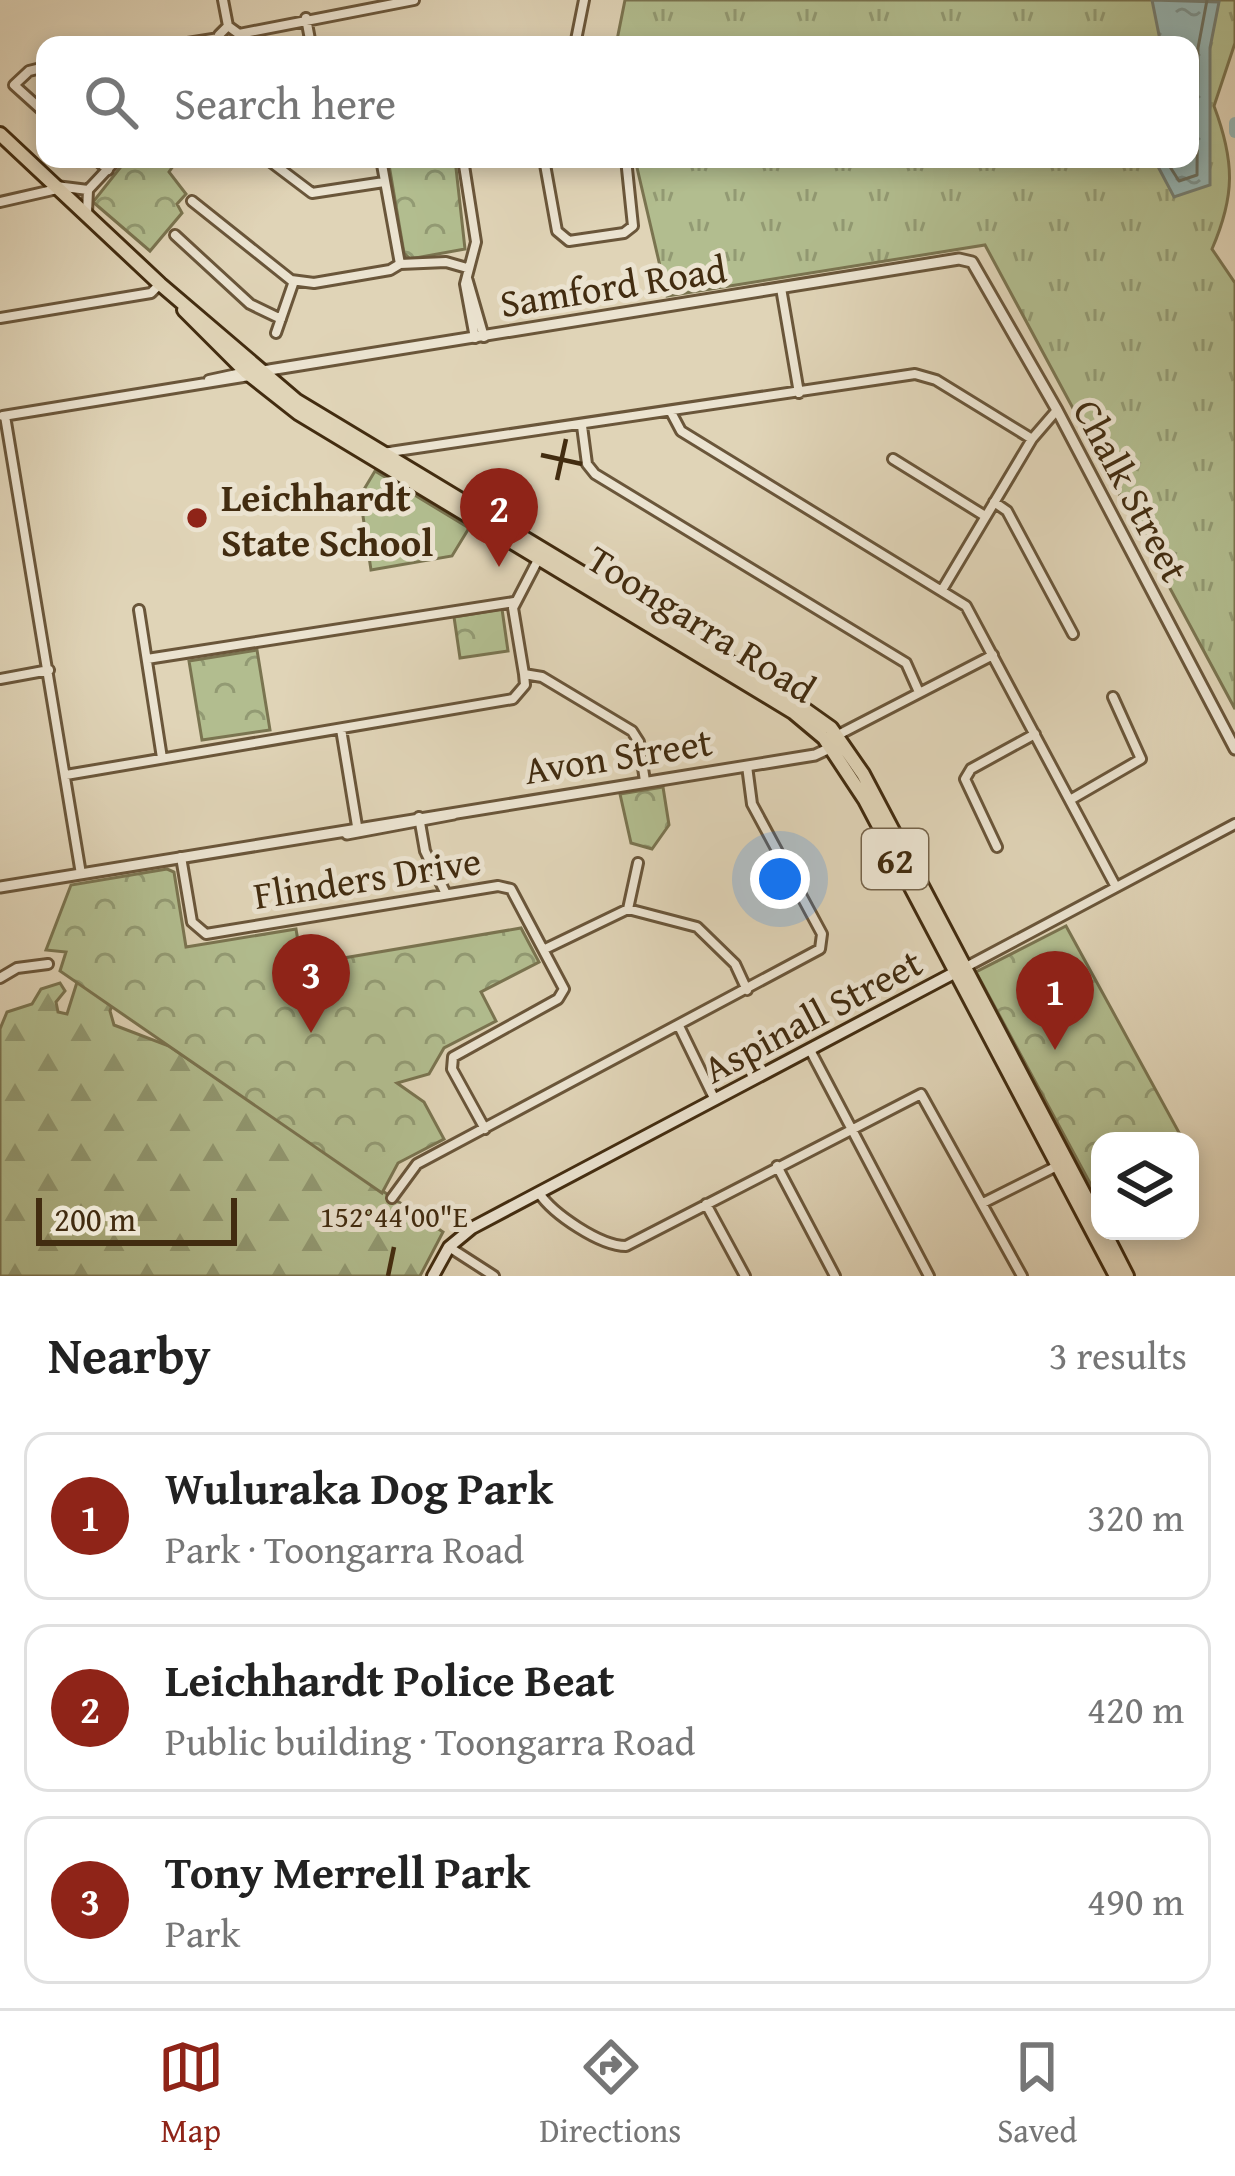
<!DOCTYPE html>
<meta charset="utf-8">
<style>
body{margin:0;font-family:"Gentium Book Plus",serif;background:#f2f2f2;color:#222}
.controls{position:absolute;right:36px;bottom:36px;display:grid;overflow:hidden;border-radius:24px;box-shadow:0 6px 18px #0003}
.controls button{width:108px;height:108px;display:grid;place-items:center;padding:0;border:0;border-bottom:3px solid #e0e0e0;background:#fff;color:#222;font:60px sans-serif}
.scale{position:absolute;left:36px;bottom:30px;width:201px;box-sizing:border-box;padding-left:12px;border:6px solid #422c10;border-top:0;font-size:33px;line-height:42px;white-space:nowrap;color:#422c10;-webkit-text-stroke:9px #ebe3d0;paint-order:stroke}
.you{position:absolute;left:780px;top:879px;width:42px;height:42px;margin:-30px;border:9px solid #fff;border-radius:50%;background:#1a73e8;box-shadow:0 0 0 18px #1a73e833}
.badge{display:grid;place-items:center;width:78px;height:78px;border-radius:50%;background:#8f2418;color:#fff;font-size:39px;font-weight:700}
.pin{position:absolute;translate:-50% -99px;filter:drop-shadow(0 3px 6px #0008)}
.pin::after{content:'';position:absolute;top:63px;width:42px;height:36px;background:inherit;clip-path:polygon(0 0,100% 0,50% 100%)}
.list{margin:0;padding:0;list-style:none}
h2{display:flex;justify-content:space-between;align-items:center;height:156px;margin:0;padding:0 48px;font-size:51px}
h2 small{font-size:39px;font-weight:400;color:#767676}
.list li{display:grid;grid-template-columns:78px 1fr auto;gap:36px;align-items:center;box-sizing:border-box;height:168px;margin:0 24px 24px;padding:0 24px;border:3px solid #e0e0e0;border-radius:24px}
.list b{display:block;font-size:45px;white-space:nowrap}
.list p{margin:0;font-size:39px;white-space:nowrap;color:#767676}
.list em{font-size:39px;font-style:normal;color:#767676}
.icon{flex:none;width:66px;height:66px;fill:none;stroke:currentColor;stroke-width:2;stroke-linecap:round;stroke-linejoin:round}
.map{position:relative;flex:none;width:1235px;height:1276px;overflow:hidden}
.search{position:absolute;background:#fff;box-shadow:0 6px 18px #0003;left:36px;right:36px;top:36px;height:132px;display:flex;align-items:center;gap:30px;box-sizing:border-box;padding:0 42px;border-radius:24px;color:#767676;font-size:45px}
.sheet{height:732px;background:#fff}
nav{display:flex;justify-content:space-around;align-items:center;box-sizing:border-box;height:168px;border-top:3px solid #e0e0e0;background:#fff;font-size:33px;color:#767676}
nav a{display:grid;justify-items:center;gap:6px}
nav .on{color:#8f2418}
.map>svg:first-child{display:block}
.grass{fill:url(#grass-tufts);stroke:#7a7450;stroke-width:3}
.forest{fill:url(#forest-firs);stroke:#7a7450;stroke-width:3}
.park{fill:url(#park-crowns);stroke:#7a7450;stroke-width:3}
.pitch{fill:#b2bd8f;stroke:#7a7450;stroke-width:3}
.water{fill:url(#water-ripples);stroke:#747f74;stroke-width:3}
.lines{fill:none;stroke-linecap:round;stroke-linejoin:round}
.shore{stroke:#6c7263;stroke-width:3}
.river{stroke:#96b7b6;stroke-width:12}
.minor-casing{stroke:#6a563a;stroke-width:14}
.tertiary-casing{stroke:#6a563a;stroke-width:15}
.secondary-casing{stroke:#422c10;stroke-width:16}
.primary-casing{stroke:#422c10;stroke-width:18}
.minor{stroke:#ebe3d0;stroke-width:8}
.tertiary{stroke:#ebe3d0;stroke-width:9}
.secondary{stroke:#ebe3d0;stroke-width:10}
.primary{stroke:#e0d4b7;stroke-width:12}
.ticks{fill:none;stroke:#422c10;stroke-width:4.5}
.poi-dot{fill:#8f2418;stroke:#ebe3d0;stroke-width:4.5}
.labels{text-anchor:middle;dominant-baseline:central;stroke-width:10;stroke-linejoin:round;paint-order:stroke}
.shield{fill:#ebe3d0;stroke:#75634a;stroke-width:3}
.shield-label{font-size:36px;font-weight:bold;fill:#422c10}
.street-label{font-size:39px;fill:#422c10;stroke:#ebe3d0}
.poi-label{font-size:39px;font-weight:bold;fill:#422c10;stroke:#ebe3d0;text-anchor:start}
.ticks-label{font-size:30px;text-anchor:middle;fill:#422c10;stroke:#ebe3d0;stroke-width:10;stroke-linejoin:round;paint-order:stroke}
</style>
<div class="map">
<svg width="1235" height="1276" viewBox="0 0 1235 1276">
<defs>
<pattern id="grass-tufts" width="24" height="20" patternUnits="userSpaceOnUse" patternTransform="scale(3)"><rect width="24" height="20" fill="#b2bd8f"/><path d="M3 7l-1-3M5 7V3M7 7l1-3M15 17l-1-3M17 17v-4M19 17l1-3" fill="none" stroke="#929a73"/></pattern>
<pattern id="forest-firs" width="22" height="20" patternUnits="userSpaceOnUse" patternTransform="scale(3)"><rect width="22" height="20" fill="#b2bd8f"/><path d="M5 1l3.5 6h-7zM16 11l3.5 6h-7z" fill="#929a73"/></pattern>
<pattern id="park-crowns" width="20" height="18" patternUnits="userSpaceOnUse" patternTransform="scale(3)"><rect width="20" height="18" fill="#b2bd8f"/><path d="M2 6a3 3 0 1 1 6 0M12 15a3 3 0 1 1 6 0" fill="none" stroke="#929a73"/></pattern>
<pattern id="water-ripples" width="26" height="14" patternUnits="userSpaceOnUse" patternTransform="scale(3)"><rect width="26" height="14" fill="#96b7b6"/><path d="M2 4q2-2 4 0t4 0M15 11q2-2 4 0t4 0" fill="none" stroke="#7c9593"/></pattern>
</defs>
<rect width="100%" height="100%" fill="#e0d4b7"/>
<filter id="stains"><feTurbulence type="fractalNoise" baseFrequency=".00167" numOctaves="4"/><feColorMatrix values="0 0 0 0 .2 0 0 0 0 .09 0 0 0 0 .02 0 0 0 .5 -.17"/></filter>
<radialGradient id="worn" r=".72"><stop offset=".6" stop-color="#630" stop-opacity="0"/><stop offset="1" stop-color="#630" stop-opacity=".3"/></radialGradient>
<!-- grass -->
<path class="grass" d="M625 0H1235V43L1214 106C1235 162 1235 196 1212 249L1235 283V709L985 245 667 296 635 159H1190V45H616Z"/>
<!-- forest -->
<path class="forest" d="M79 976 116 995 110 1011 114 1025 169 1046 443 1232 420 1276H0V1029L7 1012 32 1004 41 989 60 983 65 991 56 1002 58 1012 67 1014Z"/>
<!-- park -->
<path class="park" d="M127 159H178L169 172 186 194 177 204 182 213 150 251 93 202Z
M388 159H455L465 249 410 259 404 253Z
M502 609 508 651 460 658 454 617Z
M257 650 270 730 202 740 189 661Z
M663 787 669 825 652 849 631 843 620 794Z
M167 869 174 872 186 947 296 929 302 965 521 928 539 962 481 992 496 1021 444 1048 429 1074 397 1083 424 1102 444 1139 398 1163 382 1193 60 971 66 952 46 950 71 885Z
M1066 926 1182 1138 1100 1141V1181L1091 1185 976 972Z"/>
<!-- pitch -->
<path class="pitch" d="M375 471 469 528 452 556 371 570 360 496Z"/>
<!-- water -->
<path class="water" d="M1152 0 1219 2 1210 48V185L1174 197 1154 159H1190V45H1161Z"/>
<g class="lines">
<!-- shore -->
<path class="shore" d="M1165 159 1179 181 1197 175 1198 48 1207 0"/>
<!-- river -->
<path class="river" d="M1235 123V132"/>
<defs>
<path id="minor" d="M223 0 228 26
M306 18 311 45
M239 34 414 0
M142 45H151
M175 45 219 38
M225 45 219 35 228 26 239 34 233 45
M575 45 584 0
M45 67 29 71 14 85 45 113
M96 159 108 170
M267 159 312 193 384 182
M381 159 400 264 446 262 467 268
M463 159 476 242 465 284 475 338
M544 159 557 231 569 241 624 233 633 226 626 159
M56 186 88 190
M192 201 291 280 314 283 390 270 400 264
M0 202 57 189
M87 213 88 190 117 159
M175 235 250 304 281 319
M467 278 484 337
M781 288 799 393
M0 318 151 293 159 285
M276 333 294 281
M209 380 246 372
M672 414 681 431 966 606 1116 887
M3 416 249 376
M5 416 81 874
M582 426 587 464 595 474 906 663 918 690
M383 453 915 374 936 380 1032 439
M893 459 985 516
M994 502 1007 511 1073 634
M540 556 513 608 524 674 542 677 632 731 639 742 645 781
M942 590 1032 439 1057 410
M139 610 162 758
M147 659 514 602
M0 679 49 670
M341 729 358 832
M838 735 993 655
M66 775 513 699 525 685 524 674
M1070 800 1141 759 1113 697
M419 817 425 851 446 894
M997 847 965 779 971 769 1035 734
M181 857 192 922 206 934 498 886 511 889 564 989 558 999 453 1057 452 1069 485 1129
M628 909 638 863
M545 949 628 909 697 927 735 964 747 990
M966 967 1235 824
M0 978 17 968 48 964
M679 1026 715 1100
M810 1050 929 1276
M777 1166 835 1276
M539 1193C553 1214 600 1246 626 1246L921 1094 1022 1276
M392 1198 417 1164 820 949 822 934 752 804 747 766
M983 1203 1057 1166
M706 1204 745 1276
M449 1247 494 1276"/>
<path id="tertiary" d="M263 371 959 259 972 262 1057 410 1235 749
M347 834 454 814
M0 887 815 755 832 747"/>
<path id="secondary" d="M433 1276 449 1247 472 1228 954 973"/>
<path id="primary" d="M0 134 160 284 297 401 786 696 831 728 863 774 1100 1224
M184 310 246 372 298 413 793 712 824 738 865 800 1116 1276
M1104 1231 1127 1276"/>
</defs>
<!-- minor casing -->
<use href="#minor" class="minor-casing"/>
<!-- tertiary casing -->
<use href="#tertiary" class="tertiary-casing"/>
<!-- secondary casing -->
<use href="#secondary" class="secondary-casing"/>
<!-- primary casing -->
<use href="#primary" class="primary-casing"/>
<!-- minor -->
<use href="#minor" class="minor"/>
<!-- tertiary -->
<use href="#tertiary" class="tertiary"/>
<!-- secondary -->
<use href="#secondary" class="secondary"/>
<!-- primary -->
<use href="#primary" class="primary"/>
</g>
<!-- ticks -->
<path class="ticks" d="M541 455 582 464M557 480 566 439M388 1276 394 1247"/>
<!-- markers -->
<circle class="poi-dot" cx="197" cy="518" r="12"/>
<g class="labels">
<!-- shield labels -->
<rect class="shield" x="862" y="829" width="66" height="60" rx="9"/>
<g class="shield-label">
<text x="895" y="859">62</text>
</g>
<!-- street labels -->
<g class="street-label">
<text transform="translate(613 285) rotate(-9)">Samford Road</text>
<text transform="translate(1132 490) rotate(62)">Chalk Street</text>
<text transform="translate(702 623) rotate(32)">Toongarra Road</text>
<text transform="translate(618 755) rotate(-9)">Avon Street</text>
<text transform="translate(367 877) rotate(-9)">Flinders Drive</text>
<text transform="translate(812 1015) rotate(-28)">Aspinall Street</text>
</g>
<!-- poi labels -->
<g class="poi-label">
<text x="221" y="496">Leichhardt<tspan x="221" dy="45">State School</tspan></text>
</g>
</g>
<g class="ticks-label">
<text x="394" y="1227">152°44'00"E</text>
</g>
<rect width="100%" height="100%" filter="url(#stains)"/>
<rect width="100%" height="100%" fill="url(#worn)"/>
</svg>
<div class="controls">
<button><svg class="icon" aria-label="layers" viewBox="0 0 24 24"><path d="M12 4l9 5-9 5-9-5zM3 14l9 5 9-5"/></svg></button>
</div>
<div class="scale">200 m</div>
<div class="you"></div>
<div class="pin badge" style="left:1055px;top:1050px">1</div>
<div class="pin badge" style="left:499px;top:567px">2</div>
<div class="pin badge" style="left:311px;top:1033px">3</div>
<div class="search"><svg class="icon" aria-label="search" viewBox="0 0 24 24"><circle cx="10" cy="10" r="6"/><path d="M15 15l6 6"/></svg>Search here</div>
</div>
<section class="sheet">
<h2>Nearby<small>3 results</small></h2>
<ul class="list">
<li><span class="badge">1</span><div><b>Wuluraka Dog Park</b><p>Park · Toongarra Road</p></div><em>320 m</em></li>
<li><span class="badge">2</span><div><b>Leichhardt Police Beat</b><p>Public building · Toongarra Road</p></div><em>420 m</em></li>
<li><span class="badge">3</span><div><b>Tony Merrell Park</b><p>Park</p></div><em>490 m</em></li>
</ul>
</section>
<nav>
<a class="on"><svg class="icon" aria-label="map" viewBox="0 0 24 24"><path d="M3 6l6-2 6 2 6-2v14l-6 2-6-2-6 2zM9 4v14M15 6v14"/></svg>Map</a>
<a><svg class="icon" aria-label="directions" viewBox="0 0 24 24"><path d="M12 3l9 9-9 9-9-9zM9 14v-3h6M13 9l2 2-2 2"/></svg>Directions</a>
<a><svg class="icon" aria-label="saved" viewBox="0 0 24 24"><path d="M7 4h10v16l-5-4-5 4z"/></svg>Saved</a>
</nav>
